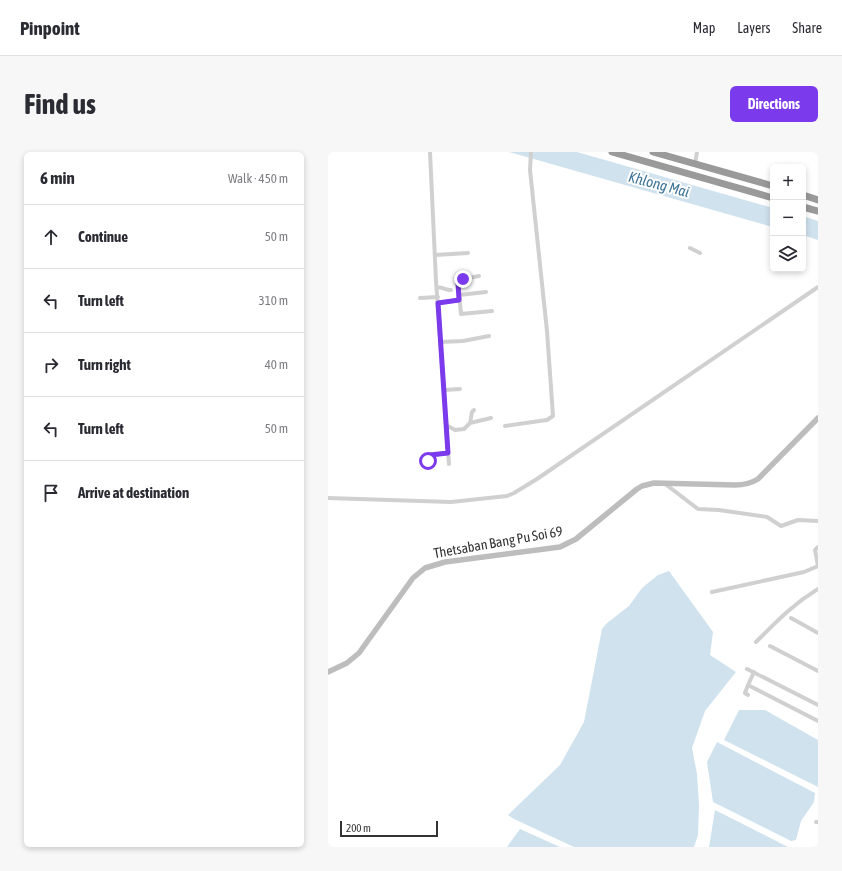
<!DOCTYPE html>
<meta charset="utf-8">
<style>
body{margin:0;font-family:"Asap Condensed",sans-serif;background:#f7f7f7;color:#2b2b33}
.controls{position:absolute;right:12px;top:12px;display:grid;overflow:hidden;border-radius:6px;box-shadow:0 2px 6px #0003}
.controls button{width:36px;height:36px;display:grid;place-items:center;padding:0;border:0;border-bottom:1px solid #e1e1e2;background:#fff;color:#2b2b33;font:20px sans-serif}
.scale{position:absolute;left:12px;bottom:10px;width:98px;box-sizing:border-box;padding-left:4px;border:2px solid #333;border-top:0;font-size:11px;line-height:14px;white-space:nowrap;color:#333;-webkit-text-stroke:3px #fff;paint-order:stroke}
.stop{position:absolute;width:12px;height:12px;margin:-9px;border:3px solid #7c3aed;border-radius:50%;background:#fff}
.stop.end{background:#7c3aed;border-color:#fff;box-shadow:0 1px 4px #0008}
.list{margin:0;padding:0;list-style:none}
h2{display:flex;justify-content:space-between;align-items:center;height:52px;margin:0;padding:0 16px;font-size:17px}
h2 small{font-size:13px;font-weight:400;color:#7c7c81}
.list li{display:grid;grid-template-columns:26px 1fr auto;gap:12px;align-items:center;box-sizing:border-box;height:64px;padding:0 16px;border-top:1px solid #e1e1e2}
.list b{display:block;font-size:15px;white-space:nowrap}
.list em{font-size:13px;font-style:normal;color:#7c7c81}
.icon{flex:none;width:22px;height:22px;fill:none;stroke:currentColor;stroke-width:2;stroke-linecap:round;stroke-linejoin:round}
.map{position:relative;flex:none;width:490px;height:695px;overflow:hidden;border-radius:6px}
header{display:flex;align-items:center;gap:24px;box-sizing:border-box;height:56px;padding:0 20px;background:#fff;border-bottom:1px solid #e1e1e2}
header strong{font-size:19px}
nav{display:flex;gap:22px;margin-inline-start:auto;font-size:14px}
.intro{display:flex;align-items:center;justify-content:space-between;box-sizing:border-box;height:96px;padding:0 24px}
h1{margin:0;font-size:28px}
.button{padding:10px 18px;border-radius:6px;background:#7c3aed;color:#fff;font-size:14px;font-weight:700}
main{display:flex;gap:24px;padding:0 24px}
aside{flex:1;background:#fff;border-radius:6px;box-shadow:0 2px 6px #0003}
.map>svg:first-child{display:block}
.water{fill:#cfe2ee}
.lines{fill:none;stroke-linecap:round;stroke-linejoin:round}
.street{stroke:#d0d0d0;stroke-width:4}
.secondary{stroke:#bdbdbd;stroke-width:5.5}
.highway{stroke:#9a9a9a;stroke-width:7}
.route{stroke:#7c3aed;stroke-width:5}
.labels{text-anchor:middle;dominant-baseline:central;stroke-width:4;stroke-linejoin:round;paint-order:stroke}
.street-label{font-size:14px;fill:#333;stroke:#fff}
.water-label{font-size:15px;font-style:italic;fill:#3f7597;stroke:#fff}
</style>
<header>
<strong>Pinpoint</strong>
<nav><a>Map</a><a>Layers</a><a>Share</a></nav>
</header>
<div class="intro"><h1>Find us</h1><a class="button">Directions</a></div>
<main>
<aside>
<h2>6 min<small>Walk · 450 m</small></h2>
<ul class="list">
<li><svg class="icon" aria-label="ahead" viewBox="0 0 24 24"><path d="M12 20V5M6 11l6-6 6 6"/></svg><div><b>Continue</b></div><em>50 m</em></li>
<li><svg class="icon" aria-label="left" viewBox="0 0 24 24"><path d="M17 20v-9H6M10 6l-5 5 5 5"/></svg><div><b>Turn left</b></div><em>310 m</em></li>
<li><svg class="icon" aria-label="right" viewBox="0 0 24 24"><path d="M7 20v-9h11M14 6l5 5-5 5"/></svg><div><b>Turn right</b></div><em>40 m</em></li>
<li><svg class="icon" aria-label="left" viewBox="0 0 24 24"><path d="M17 20v-9H6M10 6l-5 5 5 5"/></svg><div><b>Turn left</b></div><em>50 m</em></li>
<li><svg class="icon" aria-label="arrive" viewBox="0 0 24 24"><path d="M6 21V4h12l-3 4 3 4H6"/></svg><div><b>Arrive at destination</b></div></li>
</ul>
</aside>
<div class="map">
<svg width="490" height="695" viewBox="0 0 490 695">
<rect width="100%" height="100%" fill="#fff"/>
<!-- water -->
<path class="water" d="M181 0H249L445 56V75Z
M475 64 490 69V88L475 83Z
M341 419 385 480 382 503 408 520 377 559 364 596 369 622 371 653 370 683 366 695H246L186 667 180 663 232 613 256 570 274 477 279 471 301 454 314 436 330 423Z
M411 558H437L490 588V635L396 588Z
M389 590 487 641 486 650 473 669 468 688 463 689 385 650 379 610Z
M387 658 460 695H381Z
M192 677 232 695H179Z"/>
<g class="lines">
<!-- street -->
<path class="street" d="M102 0 108 129 121 312
M367 12 369 0
M362 96 372 101
M107 103 140 101
M151 124 140 126 130 130 133 162 164 159
M109 136C113 134 117 138 123 138
M131 143 158 140
M92 146 110 145
M110 151 131 148
M112 190 135 189 161 184
M116 238 132 237
M142 271 144 260 146 258
M118 273 127 278 136 277 142 271 163 266
M177 274 219 268 225 264 219 179 202 18 203 0
M100 309V306L102 303 120 301
M336 331 370 357 391 358 439 365 453 374 470 368 490 369
M0 346 123 350 179 344 186 341 209 327 490 135
M490 414 487 398 490 395
M384 440 476 420 490 414
M463 466 490 481
M428 490C449 469 464 453 490 437
M442 494 490 519
M419 517 490 553
M420 533 426 520
M420 543 417 541 420 533 490 569
M488 670H490"/>
<!-- secondary -->
<path class="secondary" d="M0 520 19 511 31 501 85 426 97 416 117 410 232 395 248 387 309 337 314 334 326 331 407 333C416 333 422 332 430 327L490 266"/>
<!-- highway -->
<path class="highway" d="M284 0 445 46
M325 0 445 34
M475 43 490 48
M475 55 490 59"/>
</g>
<g class="lines">
<!-- route -->
<path class="route" d="M100 309V306L102 303 120 301 110 151 131 148 130 130 135 127"/>
</g>
<g class="labels">
<!-- street labels -->
<g class="street-label">
<text transform="translate(170 390) rotate(-10)">Thetsaban Bang Pu Soi 69</text>
</g>
<!-- water labels -->
<g class="water-label">
<text transform="translate(331 32) rotate(15)">Khlong Mai</text>
</g>
</g>
</svg>
<div class="controls">
<button>+</button>
<button>−</button>
<button><svg class="icon" aria-label="layers" viewBox="0 0 24 24"><path d="M12 4l9 5-9 5-9-5zM3 14l9 5 9-5"/></svg></button>
</div>
<div class="scale">200 m</div>
<div class="stop" style="left:100px;top:309px"></div>
<div class="stop end" style="left:135px;top:127px"></div>
</div>
</main>
